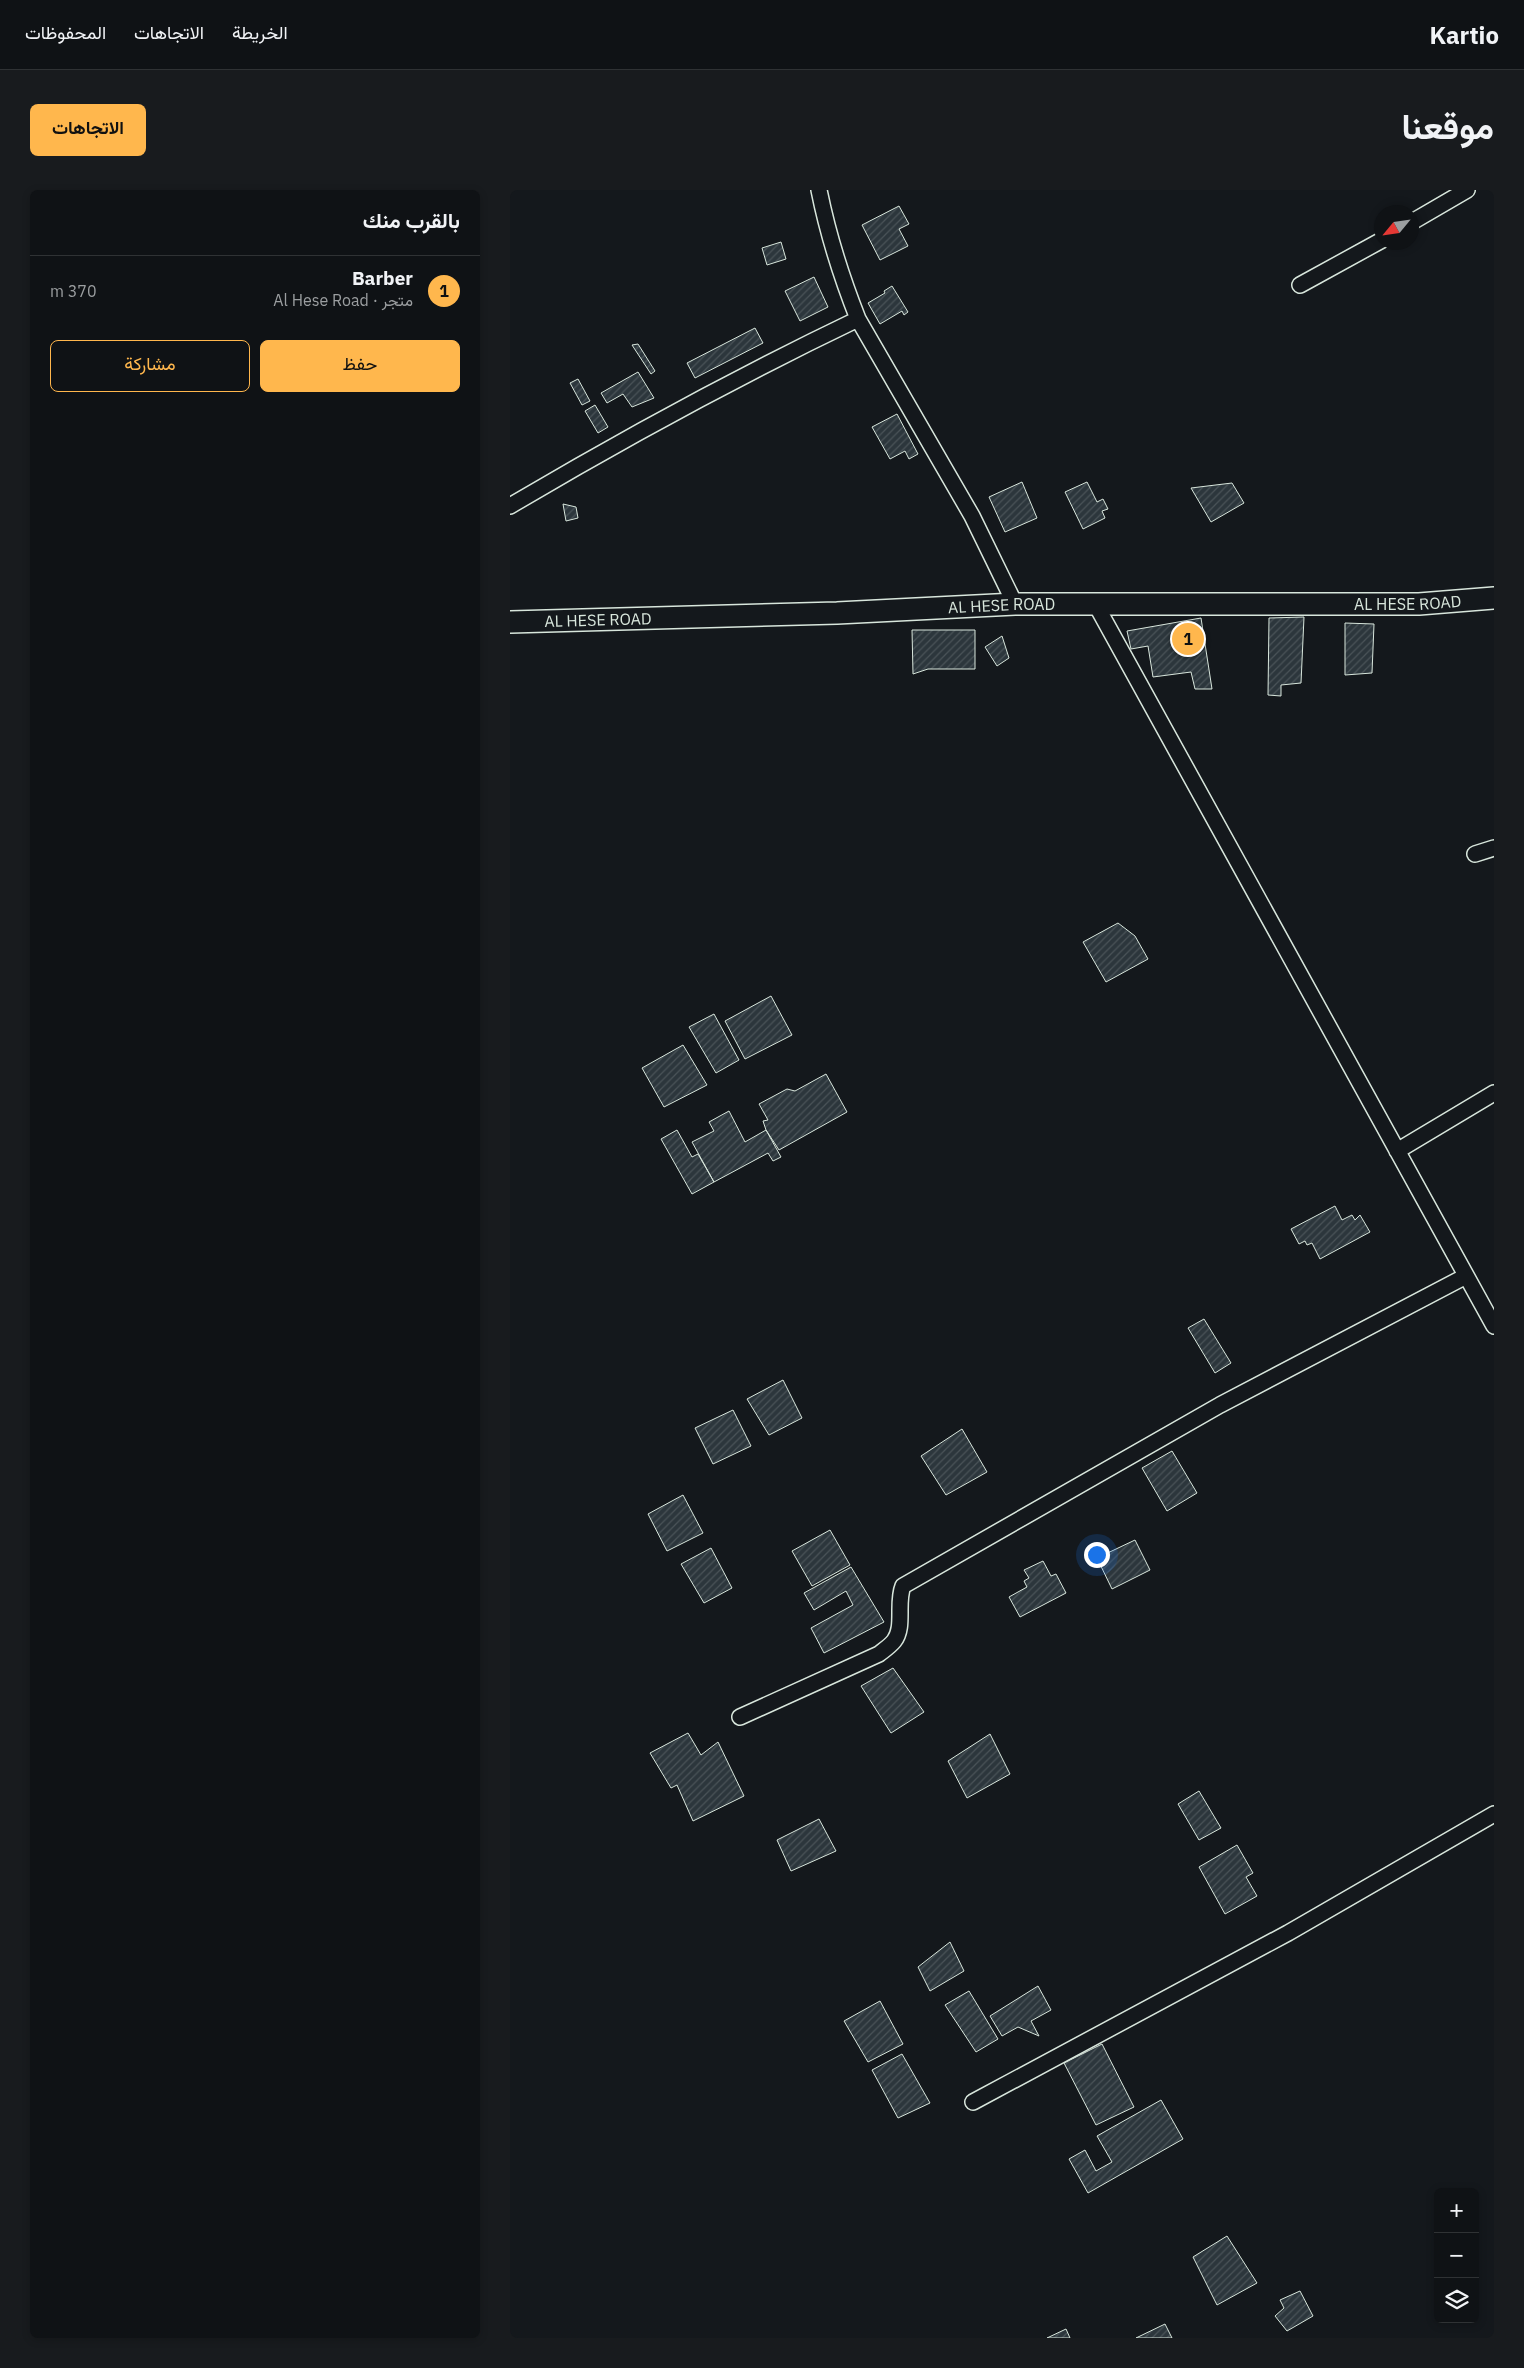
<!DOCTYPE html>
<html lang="ar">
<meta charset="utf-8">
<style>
body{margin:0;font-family:"IBM Plex Sans",Vazirmatn,sans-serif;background:#181b1e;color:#f1f3f6;direction:rtl}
.controls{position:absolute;right:15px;bottom:15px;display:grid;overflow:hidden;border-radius:8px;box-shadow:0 2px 8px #0003}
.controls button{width:45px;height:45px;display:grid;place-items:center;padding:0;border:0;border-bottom:1px solid #2f3234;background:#0f1215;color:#f1f3f6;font:25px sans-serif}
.compass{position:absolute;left:864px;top:15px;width:45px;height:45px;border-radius:50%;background:#0f1215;box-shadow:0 2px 8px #0003;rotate:241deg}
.you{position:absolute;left:586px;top:1364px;width:18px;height:18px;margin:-12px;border:4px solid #fff;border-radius:50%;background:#1a73e8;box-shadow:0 0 0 8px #1a73e833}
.badge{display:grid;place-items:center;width:32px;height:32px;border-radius:50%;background:#ffb74d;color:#111;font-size:16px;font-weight:700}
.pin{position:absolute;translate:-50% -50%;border:2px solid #fff;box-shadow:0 1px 5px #0006}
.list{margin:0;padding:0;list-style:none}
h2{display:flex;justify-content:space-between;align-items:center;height:65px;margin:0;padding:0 20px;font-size:21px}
h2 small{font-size:16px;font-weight:400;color:#9b9ea0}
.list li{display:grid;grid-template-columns:32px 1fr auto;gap:15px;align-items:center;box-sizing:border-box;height:70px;padding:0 20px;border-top:1px solid #2f3234}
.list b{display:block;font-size:19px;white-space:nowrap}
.list p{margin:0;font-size:16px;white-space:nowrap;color:#9b9ea0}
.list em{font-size:16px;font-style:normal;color:#9b9ea0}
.actions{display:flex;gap:10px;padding:15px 20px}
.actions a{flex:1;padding:11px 0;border:1px solid #ffb74d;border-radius:8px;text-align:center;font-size:18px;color:#ffb74d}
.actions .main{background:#ffb74d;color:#111}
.icon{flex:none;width:28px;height:28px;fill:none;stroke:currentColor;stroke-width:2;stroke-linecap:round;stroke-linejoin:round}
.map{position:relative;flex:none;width:984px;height:2148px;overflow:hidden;direction:ltr;border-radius:8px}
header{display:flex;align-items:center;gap:30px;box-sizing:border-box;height:70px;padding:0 25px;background:#0f1215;border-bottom:1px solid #2f3234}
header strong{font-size:24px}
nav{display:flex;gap:28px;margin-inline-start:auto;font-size:18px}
.intro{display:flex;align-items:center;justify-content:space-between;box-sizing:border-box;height:120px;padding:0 30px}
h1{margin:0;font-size:35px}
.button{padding:12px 22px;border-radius:8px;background:#ffb74d;color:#111;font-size:18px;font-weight:700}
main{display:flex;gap:30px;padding:0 30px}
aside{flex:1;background:#0f1215;border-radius:8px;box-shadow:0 2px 8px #0003}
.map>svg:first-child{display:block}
.building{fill:url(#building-hatch);stroke:#d8e6dc}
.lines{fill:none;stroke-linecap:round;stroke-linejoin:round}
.street-casing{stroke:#d8e6dc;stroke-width:18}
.secondary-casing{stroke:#d8e6dc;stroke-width:24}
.street{stroke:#14181c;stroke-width:15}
.secondary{stroke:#14181c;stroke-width:21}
.labels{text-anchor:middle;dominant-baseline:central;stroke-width:4;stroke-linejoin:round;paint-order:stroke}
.street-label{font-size:16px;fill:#d8e6dc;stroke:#14181c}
</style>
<header>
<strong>Kartio</strong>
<nav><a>الخريطة</a><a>الاتجاهات</a><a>المحفوظات</a></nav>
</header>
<div class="intro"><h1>موقعنا</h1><a class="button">الاتجاهات</a></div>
<main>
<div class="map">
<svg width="984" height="2148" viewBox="0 0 984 2148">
<defs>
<pattern id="building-hatch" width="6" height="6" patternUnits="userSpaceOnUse" patternTransform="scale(1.25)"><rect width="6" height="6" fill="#2c363c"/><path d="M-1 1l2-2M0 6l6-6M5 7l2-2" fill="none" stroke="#4a5358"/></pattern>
</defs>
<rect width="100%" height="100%" fill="#14181c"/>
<!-- building -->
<path class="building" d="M389 16 399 34 389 39 398 56 370 70 352 35Z
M271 52 276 69 257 75 252 58Z
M304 87 318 117 290 131 275 101Z
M382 96 398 122 394 125 392 121 370 134 358 113 375 103 374 101Z
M245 138 253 153 185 188 177 173Z
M128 154 145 181 141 184 122 155Z
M128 182 144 208 122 217 113 204 97 213 91 203Z
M68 189 80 211 72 215 60 193Z
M85 215 98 237 88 243 75 221Z
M387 224 408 264 399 269 395 261 380 269 362 237Z
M512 292 527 328 495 342 479 307Z
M577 292 587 312 593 309 598 319 592 321 595 328 573 339 555 302Z
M722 293 734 313 701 332 681 298Z
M53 314 66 317 68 328 56 331Z
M794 427 791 493 771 495V506L758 505 759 428Z
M691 428 702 499H685L681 482 643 487 638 456 621 459 617 441Z
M835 433 864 434 862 483 835 485Z
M402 440H465V479H418L403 484Z
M492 446 499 468 487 476 475 457Z
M608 733 625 746 638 769 596 792 573 752Z
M261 806 282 845 235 869 215 831Z
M204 824 229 870 206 883 179 837Z
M173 855 197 895 154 917 132 878Z
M316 884 337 922 269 960 256 940 253 931 258 930 249 914 277 899 285 901Z
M219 921 235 952 256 940 271 967 263 971 258 963 204 992 182 952 204 941 199 932Z
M167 940 182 967 188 964 204 992 182 1004 151 949Z
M825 1016 832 1030 842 1025 845 1030 850 1025 860 1042 810 1069 802 1053 797 1055 795 1051 789 1054 781 1039Z
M694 1129 721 1173 705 1183 678 1138Z
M273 1190 292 1228 259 1245 237 1209Z
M223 1220 241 1256 203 1274 185 1238Z
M452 1239 477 1282 436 1305 411 1266Z
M662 1261 687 1303 657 1321 632 1278Z
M173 1305 193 1343 157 1361 138 1324Z
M320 1340 340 1375 302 1396 282 1361Z
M625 1350 640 1380 602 1399 587 1368Z
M201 1358 222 1398 194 1413 171 1374Z
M533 1371 541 1386 546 1384 556 1403 510 1427 499 1407 517 1397 514 1391 519 1388 514 1380Z
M341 1377 374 1432 314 1463 301 1438 343 1415 336 1401 304 1420 294 1403Z
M383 1478 414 1522 381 1543 351 1496Z
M178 1543 191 1565 208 1552 234 1606 183 1631 167 1595 161 1598 140 1563Z
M480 1544 500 1584 457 1608 438 1571Z
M689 1601 711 1638 689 1650 668 1614Z
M309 1629 326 1661 281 1681 267 1650Z
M727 1655 743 1683 736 1687 747 1706 715 1724 689 1677Z
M440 1752 454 1781 420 1801 408 1777Z
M528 1796 541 1820 521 1831 529 1846 508 1837 492 1846 480 1826Z
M459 1801 488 1849 466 1862 435 1815Z
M370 1811 393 1854 358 1872 334 1831Z
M592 1854 624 1917 586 1935 554 1873Z
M392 1864 420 1913 388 1928 362 1880Z
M651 1910 673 1949 578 2003 559 1969 575 1960 586 1981 602 1972 587 1946Z
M717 2046 747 2093 707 2115 683 2067Z
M790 2101 803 2126 777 2141 765 2126 774 2118 770 2110Z
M655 2134 662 2148H626Z
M556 2139 560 2148H537Z"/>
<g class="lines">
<defs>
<path id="street" d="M309 0C318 45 331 86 348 129
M902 32 957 0
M790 95 872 50
M0 316C113 249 229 186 348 129L462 326 505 414
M586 415 984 1136
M965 664 984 658
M887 961 984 903
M230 1527 369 1464C374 1460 380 1456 384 1451 395 1437 386 1413 393 1396L710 1215 956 1086
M463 1912 778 1743 984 1624"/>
<g id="secondary">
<path id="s1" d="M0 432 327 423 505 414H909L984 408"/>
</g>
</defs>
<!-- street casing -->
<use href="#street" class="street-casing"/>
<!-- secondary casing -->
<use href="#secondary" class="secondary-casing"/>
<!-- street -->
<use href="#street" class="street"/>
<!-- secondary -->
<use href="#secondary" class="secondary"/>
</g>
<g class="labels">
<!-- street labels -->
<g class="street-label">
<text stroke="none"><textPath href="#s1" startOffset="898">AL HESE ROAD</textPath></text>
<text stroke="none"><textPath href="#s1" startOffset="492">AL HESE ROAD</textPath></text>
<text stroke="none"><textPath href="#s1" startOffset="88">AL HESE ROAD</textPath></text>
</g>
</g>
</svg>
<div class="controls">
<button>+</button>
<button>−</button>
<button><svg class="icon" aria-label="layers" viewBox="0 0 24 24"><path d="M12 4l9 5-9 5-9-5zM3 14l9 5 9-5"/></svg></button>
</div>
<svg class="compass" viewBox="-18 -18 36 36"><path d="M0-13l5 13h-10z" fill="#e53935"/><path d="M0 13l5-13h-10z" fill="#9b9ea0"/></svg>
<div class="you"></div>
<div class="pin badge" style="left:678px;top:449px">1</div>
</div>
<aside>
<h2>بالقرب منك<small></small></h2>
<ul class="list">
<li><span class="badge">1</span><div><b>Barber</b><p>متجر · Al Hese Road</p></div><em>370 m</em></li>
</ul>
<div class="actions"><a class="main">حفظ</a><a>مشاركة</a></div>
</aside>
</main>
